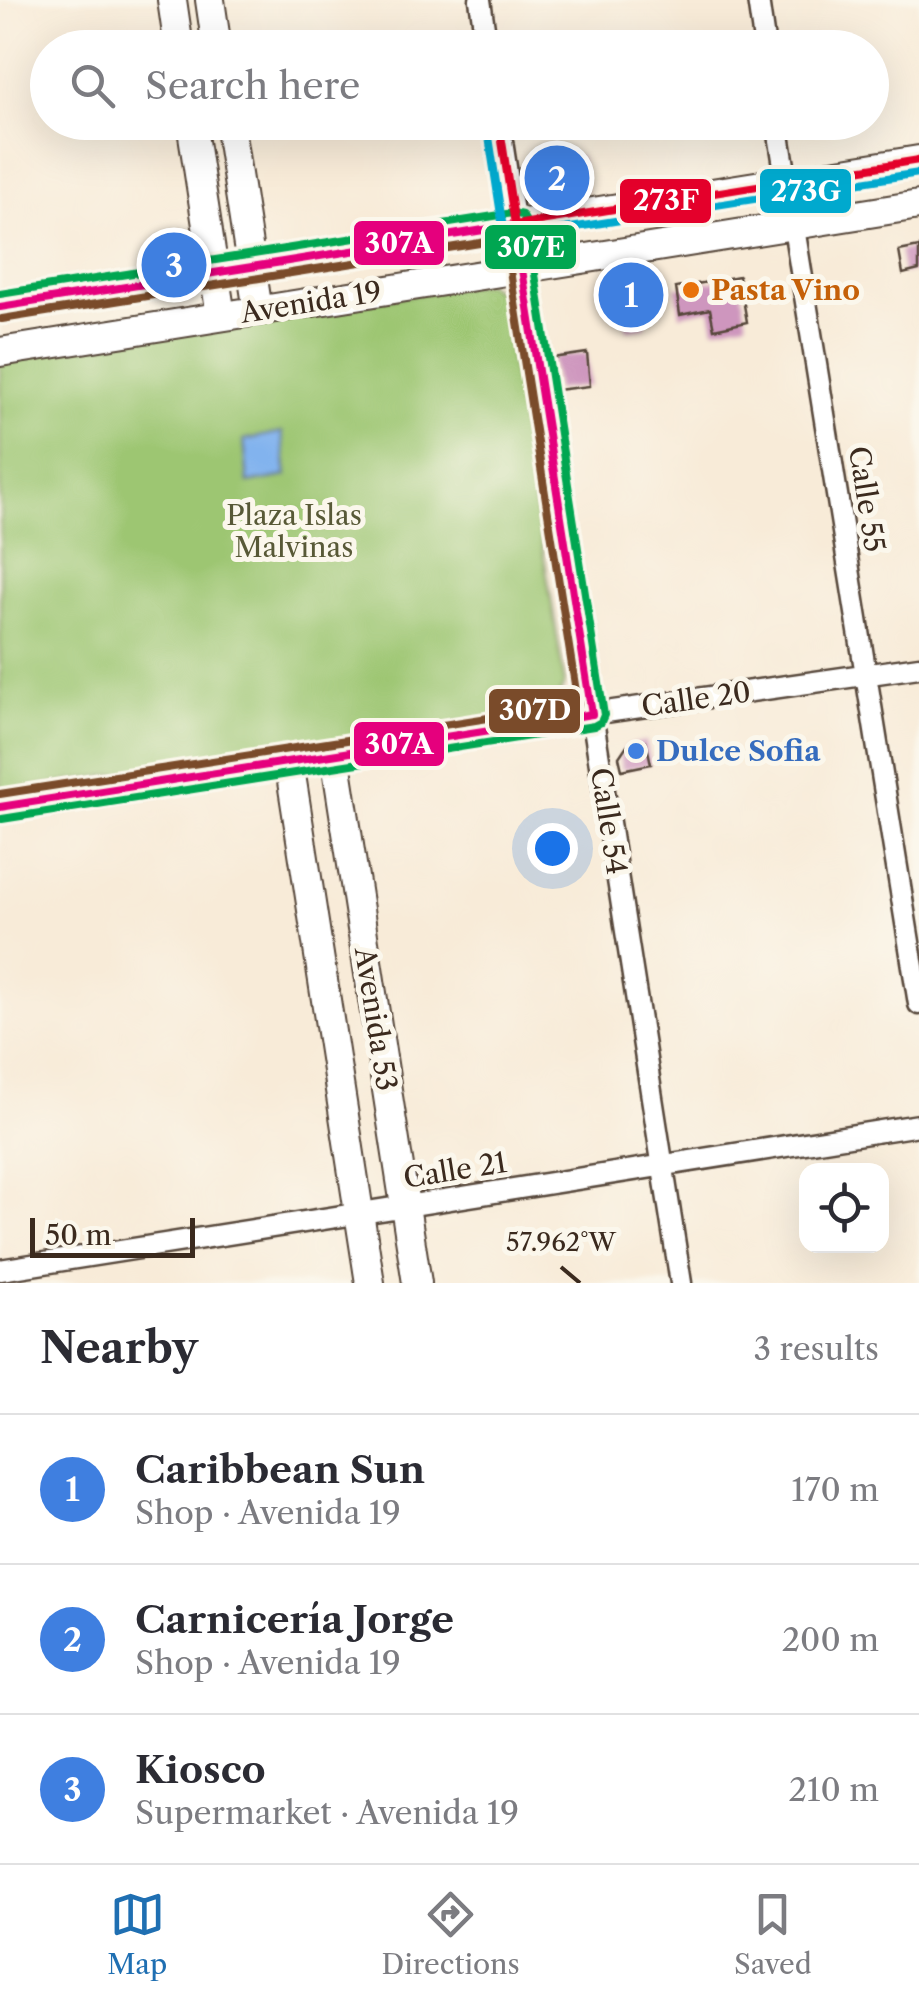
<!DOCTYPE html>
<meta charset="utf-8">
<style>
body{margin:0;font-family:"Libre Caslon Text",serif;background:#f2f2f3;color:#2b2b33}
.controls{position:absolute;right:30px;bottom:30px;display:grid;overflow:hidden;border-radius:20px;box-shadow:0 10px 40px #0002}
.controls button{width:90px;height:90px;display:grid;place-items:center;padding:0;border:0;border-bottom:2px solid #e1e1e2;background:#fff;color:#2b2b33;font:50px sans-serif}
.scale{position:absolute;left:30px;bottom:25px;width:165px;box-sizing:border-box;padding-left:10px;border:5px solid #3b2a1e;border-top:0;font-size:28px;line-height:35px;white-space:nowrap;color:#3b2a1e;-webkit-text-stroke:8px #fbf7ec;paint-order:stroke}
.you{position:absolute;left:552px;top:848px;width:35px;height:35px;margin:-25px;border:8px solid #fff;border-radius:50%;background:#1a73e8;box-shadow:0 0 0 15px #1a73e833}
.badge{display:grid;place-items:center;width:65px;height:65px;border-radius:50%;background:#1f6fb2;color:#fff;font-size:32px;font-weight:700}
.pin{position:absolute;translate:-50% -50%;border:5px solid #fff;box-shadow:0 2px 10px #0006}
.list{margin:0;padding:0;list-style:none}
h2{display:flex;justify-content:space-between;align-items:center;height:130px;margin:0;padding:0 40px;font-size:42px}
h2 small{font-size:32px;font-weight:400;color:#7c7c81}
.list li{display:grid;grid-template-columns:65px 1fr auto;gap:30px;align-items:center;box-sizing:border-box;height:150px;padding:0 40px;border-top:2px solid #e1e1e2}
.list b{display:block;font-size:38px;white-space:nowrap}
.list p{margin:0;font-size:32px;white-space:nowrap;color:#7c7c81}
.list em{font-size:32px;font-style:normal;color:#7c7c81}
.icon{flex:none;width:55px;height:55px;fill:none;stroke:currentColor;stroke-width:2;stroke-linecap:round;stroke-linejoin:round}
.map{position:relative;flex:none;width:919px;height:1283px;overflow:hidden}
.search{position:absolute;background:#fff;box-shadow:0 10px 40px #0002;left:30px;right:30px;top:30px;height:110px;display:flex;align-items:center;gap:25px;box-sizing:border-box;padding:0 35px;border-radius:55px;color:#7c7c81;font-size:38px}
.sheet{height:580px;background:#fff}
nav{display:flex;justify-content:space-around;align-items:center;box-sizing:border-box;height:140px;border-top:2px solid #e1e1e2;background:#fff;font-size:28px;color:#7c7c81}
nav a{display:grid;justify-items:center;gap:5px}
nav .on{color:#1f6fb2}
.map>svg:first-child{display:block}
.green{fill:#9dc672;stroke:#6c7848;stroke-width:2.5}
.water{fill:#82b3ee;stroke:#5e6e86;stroke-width:2.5}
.building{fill:#ce96be}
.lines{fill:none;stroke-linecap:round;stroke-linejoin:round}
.street-casing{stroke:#57473a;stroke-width:25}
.secondary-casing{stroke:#57473a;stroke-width:32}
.street{stroke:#fff;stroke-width:20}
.secondary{stroke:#fff;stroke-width:28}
.bus-1-casing{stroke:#fbf7ec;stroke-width:15}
.bus-2-casing{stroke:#fbf7ec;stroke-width:15}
.bus-3-casing{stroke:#fbf7ec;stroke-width:15}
.bus-4-casing{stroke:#fbf7ec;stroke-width:15}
.bus-5-casing{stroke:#fbf7ec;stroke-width:15}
.bus-1{stroke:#e5007d;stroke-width:8}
.bus-2{stroke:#7a4b2a;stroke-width:8}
.bus-3{stroke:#00a651;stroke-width:8}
.bus-4{stroke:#e4002b;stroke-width:8}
.bus-5{stroke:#00a9ce;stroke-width:8}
.ticks{fill:none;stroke:#3b2a1e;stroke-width:4}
.food-dot{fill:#e8710a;stroke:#fbf7ec;stroke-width:4}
.shop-dot{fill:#3f7fe0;stroke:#fbf7ec;stroke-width:4}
.labels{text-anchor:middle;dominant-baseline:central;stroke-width:10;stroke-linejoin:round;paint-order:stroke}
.food-label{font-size:28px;font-weight:bold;fill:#c56008;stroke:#fbf7ec;text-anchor:start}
.street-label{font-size:28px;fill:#3b2a1e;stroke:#fbf7ec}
.park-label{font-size:28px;fill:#585937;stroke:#fbf7ec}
.shop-label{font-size:28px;font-weight:bold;fill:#366cbe;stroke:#fbf7ec;text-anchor:start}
.ticks-label{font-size:25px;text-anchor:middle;fill:#3b2a1e;stroke:#fbf7ec;stroke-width:10;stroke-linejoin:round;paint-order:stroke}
.line-badge{stroke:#fbf7ec;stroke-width:4}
.badge-label{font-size:28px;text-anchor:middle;font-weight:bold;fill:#fff}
</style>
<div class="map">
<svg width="919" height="1283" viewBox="0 0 919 1283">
<rect width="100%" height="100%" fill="#fbf7ec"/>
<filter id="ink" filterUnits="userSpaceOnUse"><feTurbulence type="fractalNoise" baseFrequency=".01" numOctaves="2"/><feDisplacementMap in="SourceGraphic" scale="20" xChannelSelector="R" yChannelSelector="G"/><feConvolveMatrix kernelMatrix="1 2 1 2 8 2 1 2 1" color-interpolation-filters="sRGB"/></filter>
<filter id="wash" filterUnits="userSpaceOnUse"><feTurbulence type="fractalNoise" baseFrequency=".0048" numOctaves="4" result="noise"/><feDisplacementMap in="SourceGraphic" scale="40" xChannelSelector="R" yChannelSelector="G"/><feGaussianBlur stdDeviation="2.25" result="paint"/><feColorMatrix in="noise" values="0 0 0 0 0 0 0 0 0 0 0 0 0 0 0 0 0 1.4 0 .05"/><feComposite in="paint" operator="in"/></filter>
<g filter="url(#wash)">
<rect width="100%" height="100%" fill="#f8ebd8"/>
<!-- green -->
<path class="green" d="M487 283 501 295 565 683 552 709 0 792V359Z"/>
<!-- water -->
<path class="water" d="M282 432 287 476 248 483 244 440Z"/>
<g id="blocks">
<!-- building -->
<path class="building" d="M580 156 586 190 544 198 533 190 529 166Z
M919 247V270L903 274 899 251Z
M739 276 747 322 714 329 710 309 680 315 676 288Z
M641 289 646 327 627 330 621 291Z
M587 353 590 386 556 390 552 358Z
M646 741 651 764 622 770 619 757 627 745Z"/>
</g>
</g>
<g filter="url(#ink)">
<use href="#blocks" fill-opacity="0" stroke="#57473a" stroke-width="2.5"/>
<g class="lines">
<defs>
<path id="street" d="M480 0 487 48
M758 0 765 48
M499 122 515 225
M777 122 919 1004
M0 1270 919 1125
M681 1283 592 714 919 667"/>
<path id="secondary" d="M172 0 179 48
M210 0 217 48
M191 122 221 316
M229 122 258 311
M0 307 919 160
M0 352 919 205
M335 755 417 1283
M289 762 370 1283
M0 807 592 714 515 225"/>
</defs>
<!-- street casing -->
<use href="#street" class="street-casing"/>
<!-- secondary casing -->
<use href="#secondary" class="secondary-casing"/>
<!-- street -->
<use href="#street" class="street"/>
<!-- secondary -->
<use href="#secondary" class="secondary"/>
<defs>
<path id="bus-1" d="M0 307 515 225 592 714 0 807"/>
<path id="bus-2" d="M0 794 578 704 505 239 2 319"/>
<path id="bus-3" d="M0 294 513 213 522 215 527 223 604 715 601 722 594 726 2 819"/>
<path id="bus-4" d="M499 122 515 225 919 160"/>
<path id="bus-5" d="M487 124 503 228 513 237 919 173"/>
</defs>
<!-- bus-1 casing -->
<use href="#bus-1" class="bus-1-casing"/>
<!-- bus-2 casing -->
<use href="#bus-2" class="bus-2-casing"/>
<!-- bus-3 casing -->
<use href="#bus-3" class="bus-3-casing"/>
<!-- bus-4 casing -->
<use href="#bus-4" class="bus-4-casing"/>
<!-- bus-5 casing -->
<use href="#bus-5" class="bus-5-casing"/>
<!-- bus-1 -->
<use href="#bus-1" class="bus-1"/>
<!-- bus-2 -->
<use href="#bus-2" class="bus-2"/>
<!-- bus-3 -->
<use href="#bus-3" class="bus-3"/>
<!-- bus-4 -->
<use href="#bus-4" class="bus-4"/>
<!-- bus-5 -->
<use href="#bus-5" class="bus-5"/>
</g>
</g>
<!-- ticks -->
<path class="ticks" d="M561 1267 580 1283"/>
<!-- markers -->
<circle class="food-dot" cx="691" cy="290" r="10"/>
<circle class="shop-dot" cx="636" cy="751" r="10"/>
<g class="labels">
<!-- food labels -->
<g class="food-label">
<text x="711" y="290">Pasta Vino</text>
</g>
<!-- street labels -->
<g class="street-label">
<text transform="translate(311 302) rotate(-9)">Avenida 19</text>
<text transform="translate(867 499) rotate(81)">Calle 55</text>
<text transform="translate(696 699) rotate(-8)">Calle 20</text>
<text transform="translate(609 821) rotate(81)">Calle 54</text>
<text transform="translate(376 1019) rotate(81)">Avenida 53</text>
<text transform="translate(455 1170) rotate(-9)">Calle 21</text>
</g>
<!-- park labels -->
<g class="park-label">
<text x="294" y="515">Plaza Islas<tspan x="294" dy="32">Malvinas</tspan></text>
</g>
<!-- shop labels -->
<g class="shop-label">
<text x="656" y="751">Dulce Sofia</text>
</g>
</g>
<g class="ticks-label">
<text x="561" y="1251">57.962°W</text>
</g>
<g class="line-badge">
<rect x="758" y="167" width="95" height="48" rx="10" fill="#00a9ce"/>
<rect x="618" y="177" width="95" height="48" rx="10" fill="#e4002b"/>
<rect x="352" y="219" width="94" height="48" rx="10" fill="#e5007d"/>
<rect x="483" y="223" width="95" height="48" rx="10" fill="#00a651"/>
<rect x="487" y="687" width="95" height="48" rx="10" fill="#7a4b2a"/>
<rect x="352" y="720" width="94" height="48" rx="10" fill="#e5007d"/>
</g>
<g class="badge-label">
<text x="806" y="201">273G</text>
<text x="666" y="210">273F</text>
<text x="399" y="253">307A</text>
<text x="531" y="257">307E</text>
<text x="535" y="720">307D</text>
<text x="399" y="754">307A</text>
</g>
</svg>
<div class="controls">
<button><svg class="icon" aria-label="locate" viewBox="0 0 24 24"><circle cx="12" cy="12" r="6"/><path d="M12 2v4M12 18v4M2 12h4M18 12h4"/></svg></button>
</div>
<div class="scale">50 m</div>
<div class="you"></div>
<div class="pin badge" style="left:631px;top:295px;background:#3f7fe0">1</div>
<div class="pin badge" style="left:557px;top:178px;background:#3f7fe0">2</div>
<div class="pin badge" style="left:174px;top:265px;background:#3f7fe0">3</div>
<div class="search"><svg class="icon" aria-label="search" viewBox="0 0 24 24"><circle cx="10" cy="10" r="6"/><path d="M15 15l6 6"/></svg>Search here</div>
</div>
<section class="sheet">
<h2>Nearby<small>3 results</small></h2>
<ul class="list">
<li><span class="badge" style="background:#3f7fe0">1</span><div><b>Caribbean Sun</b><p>Shop · Avenida 19</p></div><em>170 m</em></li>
<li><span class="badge" style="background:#3f7fe0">2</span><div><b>Carnicería Jorge</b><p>Shop · Avenida 19</p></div><em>200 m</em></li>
<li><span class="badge" style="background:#3f7fe0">3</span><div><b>Kiosco</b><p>Supermarket · Avenida 19</p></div><em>210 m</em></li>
</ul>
</section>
<nav>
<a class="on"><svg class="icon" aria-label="map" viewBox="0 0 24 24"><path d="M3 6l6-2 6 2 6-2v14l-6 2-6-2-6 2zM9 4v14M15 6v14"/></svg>Map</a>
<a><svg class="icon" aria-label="directions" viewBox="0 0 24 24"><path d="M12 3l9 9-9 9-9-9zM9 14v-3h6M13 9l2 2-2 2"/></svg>Directions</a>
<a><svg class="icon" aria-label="saved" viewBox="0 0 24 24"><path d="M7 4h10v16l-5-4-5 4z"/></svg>Saved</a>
</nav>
